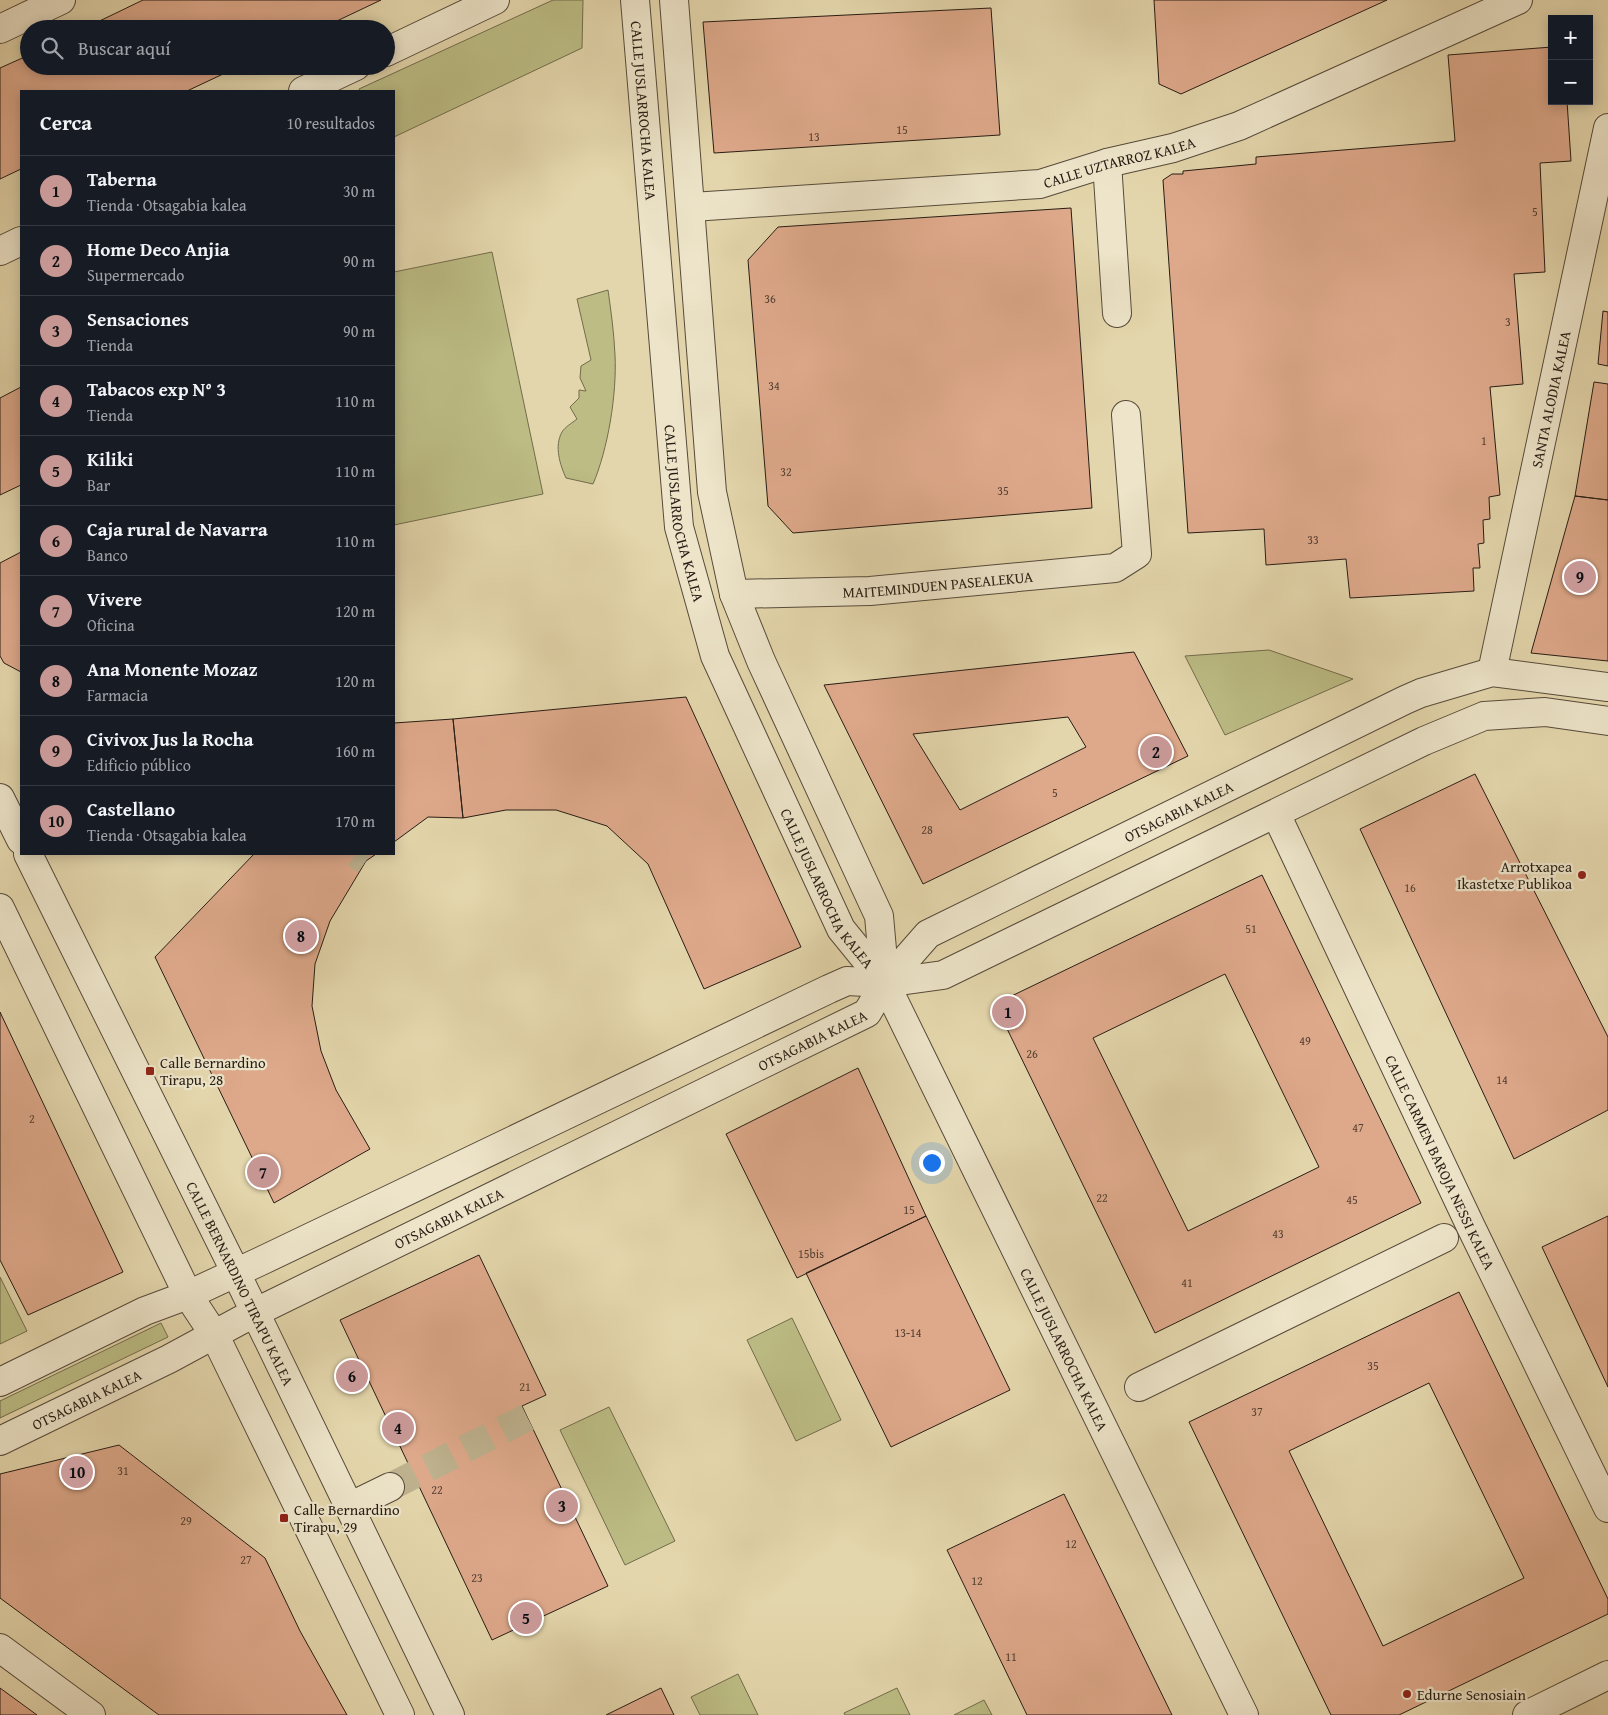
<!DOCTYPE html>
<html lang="es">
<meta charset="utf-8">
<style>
body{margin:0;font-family:"Gentium Book Plus",serif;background:#242831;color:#f1f3f6}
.controls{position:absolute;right:15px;top:15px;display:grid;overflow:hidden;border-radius:0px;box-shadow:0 2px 12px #0003}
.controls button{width:45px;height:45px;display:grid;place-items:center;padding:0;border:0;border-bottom:1px solid #363941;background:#171b24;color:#f1f3f6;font:25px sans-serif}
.you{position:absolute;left:931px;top:1162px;width:18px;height:18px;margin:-12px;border:4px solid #fff;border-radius:50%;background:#1a73e8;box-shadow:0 0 0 8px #1a73e833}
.badge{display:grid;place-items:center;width:32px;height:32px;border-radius:50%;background:#c59692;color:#111;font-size:16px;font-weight:700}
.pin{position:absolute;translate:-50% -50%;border:2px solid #fff;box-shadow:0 1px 5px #0006}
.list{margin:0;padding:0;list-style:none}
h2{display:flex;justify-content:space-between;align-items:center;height:65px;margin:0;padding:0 20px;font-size:21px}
h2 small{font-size:16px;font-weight:400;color:#9ea1a6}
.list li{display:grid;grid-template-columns:32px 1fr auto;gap:15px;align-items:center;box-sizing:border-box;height:70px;padding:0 20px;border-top:1px solid #363941}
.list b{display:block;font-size:19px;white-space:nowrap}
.list p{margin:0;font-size:16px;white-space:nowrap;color:#9ea1a6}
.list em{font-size:16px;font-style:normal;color:#9ea1a6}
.icon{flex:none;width:28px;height:28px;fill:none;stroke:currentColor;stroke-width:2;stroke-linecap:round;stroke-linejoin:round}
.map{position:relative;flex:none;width:1608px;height:1715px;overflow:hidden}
.search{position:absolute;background:#171b24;box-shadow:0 2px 12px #0003;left:20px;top:20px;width:375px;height:55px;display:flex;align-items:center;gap:12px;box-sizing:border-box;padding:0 18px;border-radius:28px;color:#9ea1a6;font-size:19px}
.panel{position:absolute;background:#171b24;box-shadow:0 2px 12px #0003;left:20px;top:90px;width:375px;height:765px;border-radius:0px}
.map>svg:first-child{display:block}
.green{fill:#bcbc84;stroke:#726c4c}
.building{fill:#dea98b;stroke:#271d14;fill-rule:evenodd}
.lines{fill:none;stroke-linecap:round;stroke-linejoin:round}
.minor-tunnel{stroke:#beb18e;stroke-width:28;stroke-dasharray:28 14;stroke-linecap:butt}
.minor-casing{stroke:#564b3a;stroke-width:30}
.minor{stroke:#ede4c9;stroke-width:28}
.poi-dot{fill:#8f2418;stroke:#ede4c9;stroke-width:2}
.labels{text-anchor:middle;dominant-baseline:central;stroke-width:4.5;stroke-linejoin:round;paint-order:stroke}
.number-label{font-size:12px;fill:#554032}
.street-label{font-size:15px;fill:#271d14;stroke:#ede4c9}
.poi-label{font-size:15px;fill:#271d14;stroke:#ede4c9;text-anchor:start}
</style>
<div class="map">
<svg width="1608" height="1715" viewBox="0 0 1608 1715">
<rect width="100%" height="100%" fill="#e4d6ac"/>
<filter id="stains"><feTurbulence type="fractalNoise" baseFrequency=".004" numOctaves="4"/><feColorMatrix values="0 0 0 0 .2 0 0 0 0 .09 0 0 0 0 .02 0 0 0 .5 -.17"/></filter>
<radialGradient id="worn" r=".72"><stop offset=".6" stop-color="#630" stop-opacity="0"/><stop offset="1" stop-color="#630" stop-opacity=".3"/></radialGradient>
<!-- green -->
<path class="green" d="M553 0H583L582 48 394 137V91H360L359 89Z
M492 252 543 494 394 525V272Z
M608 290C611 311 614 333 615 355 617 394 608 449 593 484L566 478C560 465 554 446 562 432 565 427 572 423 577 419L570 407 579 398V390L586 391 580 378 581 366 591 360 577 299Z
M1269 650 1353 679 1225 735 1185 656Z
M0 1277 27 1331 0 1344Z
M792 1318 841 1420 796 1441 747 1340Z
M161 1323 168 1337 0 1418V1401Z
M609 1407 675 1541 625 1565 560 1430Z
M738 1674 758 1715H700L691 1697Z
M897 1688 910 1715H845L844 1713Z
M984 1700 992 1715H954Z"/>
<!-- building -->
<path class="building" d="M143 0H381L320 29H83Z
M1154 0H1387L1181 94 1159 84Z
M991 8 1000 135 714 153 703 22Z
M1552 47V101H1567L1571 161 1540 163 1545 272 1514 274 1523 384 1490 387 1500 495 1489 497 1490 519 1483 520 1484 543 1478 544 1480 568H1473L1474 591 1350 598 1346 559 1266 565 1264 529 1188 533 1163 180 1172 174H1183V171L1256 164V157L1455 141 1448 55Z
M29 55V66H240L187 91H21V169L0 179V68Z
M1071 208 1092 508 793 533 768 506 748 260 778 227Z
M1603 311 1608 312V366L1598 364Z
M1594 382 1608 384V500L1575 496Z
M21 387V485L0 495V398Z
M1575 496 1608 500V661L1531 653Z
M21 552V672L4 663 0 656V563Z
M1134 652 1188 756 923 884 824 685ZM1068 717 1086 747 960 810 913 734Z
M686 697 801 947 704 989 648 864 607 826 556 810H506L463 818 453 719Z
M453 719 463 818 428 817 394 842V723Z
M1475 774 1608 1037V1110L1514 1159 1360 829Z
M254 854H376L366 861 330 921 315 964 312 1006 321 1051 336 1090 370 1149 274 1203 155 957Z
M1262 875 1421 1203 1155 1333 995 1004ZM1225 974 1319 1167 1188 1231 1093 1038Z
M0 1012 123 1272 28 1315 0 1260Z
M858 1068 926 1216 797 1278 726 1134Z
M926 1216 1010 1390 891 1447 806 1273Z
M1608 1216V1387L1542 1247Z
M479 1255 546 1395 522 1406 608 1586 492 1640 340 1320Z
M1459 1292 1608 1599V1614L1399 1715H1331L1189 1422ZM1429 1383 1524 1578 1383 1646 1289 1451Z
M119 1445 265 1558 300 1631 347 1715H159L0 1598V1474Z
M1064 1494 1172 1715H1027L947 1550Z
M0 1688 37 1715H0Z
M661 1688 674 1715H606Z"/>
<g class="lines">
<!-- minor-tunnel -->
<path class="minor-tunnel" d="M356 854 366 861
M390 1487 536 1413"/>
<defs>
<g id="minor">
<path id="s1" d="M635 0 679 527 715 656 841 929 885 983 1244 1715"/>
<path d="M674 0 712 492 734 594 761 661 879 916 885 983"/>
<path d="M0 29 61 0"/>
<path d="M386 52 495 0"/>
<path d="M303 91 356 66"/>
<path d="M1107 163 1117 313"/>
<path id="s2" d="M692 207 1040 184 1107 163 1173 148 1239 126 1518 0"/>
<path d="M0 251 21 241"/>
<path id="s3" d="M734 594 870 591 1115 568 1137 554 1126 415"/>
<path id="s4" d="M1492 672 1608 128"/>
<path d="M0 798 21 840"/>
<path id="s5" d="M1276 814 1471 1227 1608 1508"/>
<path id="s6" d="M28 854 236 1273 450 1715"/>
<path d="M0 908 188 1295 215 1336 400 1715"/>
<path d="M0 1382 145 1311 188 1295 261 1261 829 989 847 981 885 983 943 975 1424 741 1484 716 1545 712 1608 721"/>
<path d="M1139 1387 1444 1238"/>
<path id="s7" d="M0 1441 169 1359 254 1313 867 1013 885 983 928 934 1405 700 1421 693 1492 672 1608 687"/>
<path d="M349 1507 390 1487"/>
<path d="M0 1648 91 1715"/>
<path d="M1527 1715 1608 1675"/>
</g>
</defs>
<!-- minor casing -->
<use href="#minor" class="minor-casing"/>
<!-- minor -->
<use href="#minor" class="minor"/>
</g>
<!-- markers -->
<g class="poi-dot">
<circle cx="1582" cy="875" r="5"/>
<rect x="145" y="1066" width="10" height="10" rx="2.5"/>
<rect x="279" y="1513" width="10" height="10" rx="2.5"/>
<circle cx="1407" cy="1694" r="5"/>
</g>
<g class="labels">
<!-- number labels -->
<g class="number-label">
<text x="902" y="129">15</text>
<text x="814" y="136">13</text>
<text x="1535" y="211">5</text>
<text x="770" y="298">36</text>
<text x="1508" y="321">3</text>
<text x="774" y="385">34</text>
<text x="1484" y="440">1</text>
<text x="786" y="471">32</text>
<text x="1003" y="490">35</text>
<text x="1313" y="539">33</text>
<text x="1055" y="792">5</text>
<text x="927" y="829">28</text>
<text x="1410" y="887">16</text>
<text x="1251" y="928">51</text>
<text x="1305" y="1040">49</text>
<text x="1032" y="1053">26</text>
<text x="1502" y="1079">14</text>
<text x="32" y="1118">2</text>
<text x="1358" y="1127">47</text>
<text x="1102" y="1197">22</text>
<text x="1352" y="1199">45</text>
<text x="909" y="1209">15</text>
<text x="1278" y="1233">43</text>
<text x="811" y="1253">15bis</text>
<text x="1187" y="1282">41</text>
<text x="908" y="1332">13-14</text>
<text x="1373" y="1365">35</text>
<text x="525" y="1386">21</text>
<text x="1257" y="1411">37</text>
<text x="123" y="1470">31</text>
<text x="437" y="1489">22</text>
<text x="186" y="1520">29</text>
<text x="1071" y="1543">12</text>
<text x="246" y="1559">27</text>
<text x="477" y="1577">23</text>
<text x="977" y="1580">12</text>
<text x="1011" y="1656">11</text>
</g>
<!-- street labels -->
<g class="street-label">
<text stroke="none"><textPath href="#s1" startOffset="111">CALLE JUSLARROCHA KALEA</textPath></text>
<text stroke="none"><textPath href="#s2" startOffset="431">CALLE UZTARROZ KALEA</textPath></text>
<text stroke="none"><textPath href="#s4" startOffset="279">SANTA ALODIA KALEA</textPath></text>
<text stroke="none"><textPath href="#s1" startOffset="516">CALLE JUSLARROCHA KALEA</textPath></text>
<text stroke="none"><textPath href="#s3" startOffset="204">MAITEMINDUEN PASEALEKUA</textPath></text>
<text stroke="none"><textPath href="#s7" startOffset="1346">OTSAGABIA KALEA</textPath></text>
<text stroke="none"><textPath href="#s1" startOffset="921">CALLE JUSLARROCHA KALEA</textPath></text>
<text stroke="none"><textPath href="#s7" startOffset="906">OTSAGABIA KALEA</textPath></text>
<text stroke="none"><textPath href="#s5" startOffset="385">CALLE CARMEN BAROJA NESSI KALEA</textPath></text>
<text stroke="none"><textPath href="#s7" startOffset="501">OTSAGABIA KALEA</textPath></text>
<text stroke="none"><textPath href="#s6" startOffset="479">CALLE BERNARDINO TIRAPU KALEA</textPath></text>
<text stroke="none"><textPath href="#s1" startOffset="1441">CALLE JUSLARROCHA KALEA</textPath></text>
<text stroke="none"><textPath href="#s7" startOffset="96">OTSAGABIA KALEA</textPath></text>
</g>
<!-- poi labels -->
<g class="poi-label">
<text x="1572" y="866" text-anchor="end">Arrotxapea<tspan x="1572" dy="17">Ikastetxe Publikoa</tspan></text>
<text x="160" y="1062">Calle Bernardino<tspan x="160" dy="17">Tirapu, 28</tspan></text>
<text x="294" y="1509">Calle Bernardino<tspan x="294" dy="17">Tirapu, 29</tspan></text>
<text x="1417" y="1694">Edurne Senosiain</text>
</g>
</g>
<rect width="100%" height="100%" filter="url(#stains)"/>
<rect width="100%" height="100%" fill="url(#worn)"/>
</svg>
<div class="controls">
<button>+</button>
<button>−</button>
</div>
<div class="you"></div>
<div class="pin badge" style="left:1008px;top:1012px">1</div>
<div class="pin badge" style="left:1156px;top:752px">2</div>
<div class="pin badge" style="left:562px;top:1506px">3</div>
<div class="pin badge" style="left:398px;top:1428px">4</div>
<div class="pin badge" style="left:526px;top:1618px">5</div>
<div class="pin badge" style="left:352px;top:1376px">6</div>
<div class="pin badge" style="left:263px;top:1172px">7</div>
<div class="pin badge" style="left:301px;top:936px">8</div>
<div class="pin badge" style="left:1580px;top:577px">9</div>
<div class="pin badge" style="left:77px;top:1472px">10</div>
<div class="search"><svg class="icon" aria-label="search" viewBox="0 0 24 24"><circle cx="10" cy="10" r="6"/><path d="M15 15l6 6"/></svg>Buscar aquí</div>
<section class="panel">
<h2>Cerca<small>10 resultados</small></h2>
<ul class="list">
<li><span class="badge">1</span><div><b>Taberna</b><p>Tienda · Otsagabia kalea</p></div><em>30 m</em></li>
<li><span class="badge">2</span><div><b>Home Deco Anjia</b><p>Supermercado</p></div><em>90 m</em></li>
<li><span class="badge">3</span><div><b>Sensaciones</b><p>Tienda</p></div><em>90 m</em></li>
<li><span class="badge">4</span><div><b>Tabacos exp N° 3</b><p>Tienda</p></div><em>110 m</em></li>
<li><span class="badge">5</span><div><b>Kiliki</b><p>Bar</p></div><em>110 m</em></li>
<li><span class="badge">6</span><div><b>Caja rural de Navarra</b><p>Banco</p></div><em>110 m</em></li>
<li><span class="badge">7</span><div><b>Vivere</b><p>Oficina</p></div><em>120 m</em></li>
<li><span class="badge">8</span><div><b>Ana Monente Mozaz</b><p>Farmacia</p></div><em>120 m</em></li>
<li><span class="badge">9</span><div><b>Civivox Jus la Rocha</b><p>Edificio público</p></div><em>160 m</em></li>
<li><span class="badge">10</span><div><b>Castellano</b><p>Tienda · Otsagabia kalea</p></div><em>170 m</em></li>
</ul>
</section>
</div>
